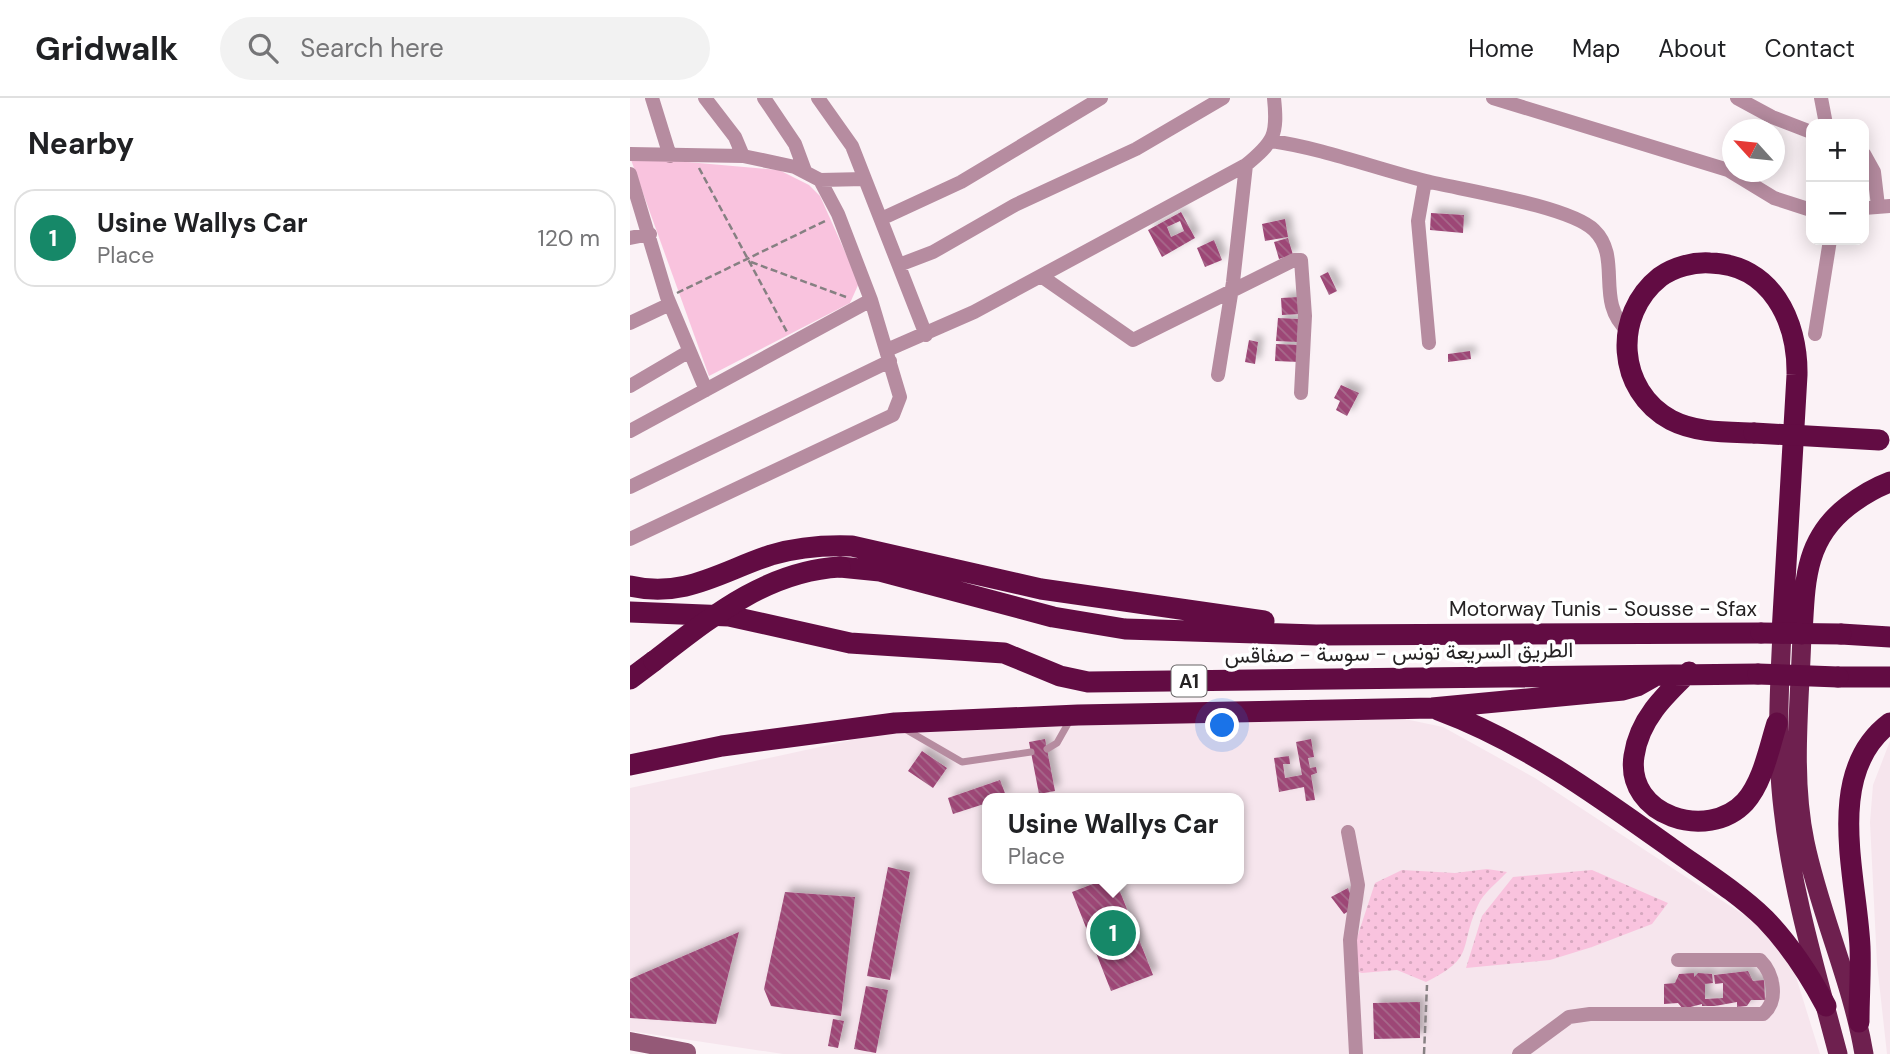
<!DOCTYPE html>
<meta charset="utf-8">
<style>
body{margin:0;font-family:"DM Sans",Vazirmatn,sans-serif;background:#f2f2f2;color:#202124}
.controls{position:absolute;right:21px;top:21px;display:grid;overflow:hidden;border-radius:14px;box-shadow:0 4px 18px #0003}
.controls button{width:63px;height:63px;display:grid;place-items:center;padding:0;border:0;border-bottom:2px solid #e0e0e0;background:#fff;color:#202124;font:35px sans-serif}
.compass{position:absolute;left:1092px;top:21px;width:63px;height:63px;border-radius:50%;background:#fff;box-shadow:0 4px 18px #0003;rotate:297deg}
.you{position:absolute;left:593px;top:628px;width:24px;height:24px;margin:-18px;border:5px solid #fff;border-radius:50%;background:#1a73e8;box-shadow:0 0 0 10px #1a73e833}
.badge{display:grid;place-items:center;width:46px;height:46px;border-radius:50%;background:#168868;color:#fff;font-size:23px;font-weight:700}
.pin{position:absolute;translate:-50% -50%;border:4px solid #fff;box-shadow:0 2px 7px #0006}
.popup{position:absolute;left:352px;top:695px;width:262px;height:91px;box-sizing:border-box;display:grid;place-content:center;border-radius:14px;background:#fff;filter:drop-shadow(0 2px 5px #0005);font-size:23px;white-space:nowrap;color:#757577}
.popup b{font-size:26px;color:#202124}
.popup::after{content:'';position:absolute;left:50%;top:100%;margin-left:-14px;border:14px solid transparent;border-top-color:#fff}
.list{margin:0;padding:0;list-style:none}
h2{display:flex;justify-content:space-between;align-items:center;height:91px;margin:0;padding:0 28px;font-size:30px}
h2 small{font-size:23px;font-weight:400;color:#757577}
.list li{display:grid;grid-template-columns:46px 1fr auto;gap:21px;align-items:center;box-sizing:border-box;height:98px;margin:0 14px 14px;padding:0 14px;border:2px solid #e0e0e0;border-radius:21px}
.list b{display:block;font-size:26px;white-space:nowrap}
.list p{margin:0;font-size:23px;white-space:nowrap;color:#757577}
.list em{font-size:23px;font-style:normal;color:#757577}
.icon{flex:none;width:38px;height:38px;fill:none;stroke:currentColor;stroke-width:2;stroke-linecap:round;stroke-linejoin:round}
.map{position:relative;flex:none;width:1260px;height:956px;overflow:hidden}
header{display:flex;align-items:center;gap:42px;box-sizing:border-box;height:98px;padding:0 35px;background:#fff;border-bottom:2px solid #e0e0e0}
header strong{font-size:33px}
nav{display:flex;gap:38px;margin-inline-start:auto;font-size:24px}
.search{width:490px;height:63px;background:#f2f2f2;display:flex;align-items:center;gap:18px;box-sizing:border-box;padding:0 24px;border-radius:38px;color:#757577;font-size:26px}
main{display:flex}
aside{flex:1;background:#fff}
.map>svg:first-child{display:block}
.built{fill:#f6e5ed;fill-rule:evenodd}
.grass{fill:url(#grass-dots)}
.park{fill:#f9c3de}
.building{fill:url(#building-back-hatch);fill-rule:evenodd;filter:url(#shadow)}
.lines{fill:none;stroke-linecap:round;stroke-linejoin:round}
.path{stroke:#868082;stroke-width:2.5;stroke-dasharray:7 3.5;stroke-linecap:butt}
.service{stroke:#b68ca0;stroke-width:7}
.minor{stroke:#b68ca0;stroke-width:14}
.secondary{stroke:#945977;stroke-width:18}
.trunk{stroke:#6e204f;stroke-width:19}
.motorway{stroke:#620c43;stroke-width:21}
.motorway-bridge{stroke:#620c43;stroke-width:21}
.labels{text-anchor:middle;dominant-baseline:central;stroke-width:7;stroke-linejoin:round;paint-order:stroke}
.shield{fill:#fff;stroke:#666465;stroke-width:2}
.shield-label{font-size:19px;font-weight:bold;fill:#252223}
.street-label{font-size:21px;fill:#252223;stroke:#fff}
</style>
<header>
<strong>Gridwalk</strong>
<div class="search"><svg class="icon" aria-label="search" viewBox="0 0 24 24"><circle cx="10" cy="10" r="6"/><path d="M15 15l6 6"/></svg>Search here</div>
<nav><a>Home</a><a>Map</a><a>About</a><a>Contact</a></nav>
</header>
<main>
<aside>
<h2>Nearby<small></small></h2>
<ul class="list">
<li><span class="badge">1</span><div><b>Usine Wallys Car</b><p>Place</p></div><em>120 m</em></li>
</ul>
</aside>
<div class="map">
<svg width="1260" height="956" viewBox="0 0 1260 956">
<defs>
<pattern id="grass-dots" width="8" height="8" patternUnits="userSpaceOnUse" patternTransform="scale(1.75)"><rect width="8" height="8" fill="#f9c3de"/><path d="M2 2h.1M6 6h.1" fill="none" stroke="#d5a7be" stroke-width="1.8" stroke-linecap="round"/></pattern>
<pattern id="building-back-hatch" width="6" height="6" patternUnits="userSpaceOnUse" patternTransform="scale(1.75)"><rect width="6" height="6" fill="#9d4676"/><path d="M-1 5l2 2M0 0l6 6M5-1l2 2" fill="none" stroke="#a76a8b"/></pattern>
<filter id="shadow"><feDropShadow dx="5.5" dy="-5.5" stdDeviation="3.5" flood-color="#0004"/></filter>
</defs>
<rect width="100%" height="100%" fill="#fbf2f6"/>
<!-- built -->
<path class="built" d="M751 616 813 629 905 680 1140 834 1162 866 1190 956H153L0 933V690L245 637 470 622ZM357 700H609V781H357Z
M1260 643V956H1257L1247 866 1240 724 1243 687Z"/>
<!-- grass -->
<path class="grass" d="M857 771 877 774C868 784 853 795 848 807 828 850 847 859 796 884L767 872 732 875 725 873 722 855 745 785 772 772 825 775Z
M962 772 1038 805 1022 826 962 849 920 862 836 870 852 818 883 779Z"/>
<!-- park -->
<path class="park" d="M0 59 149 72 179 87 190 98 229 185 220 205 79 278Z"/>
<!-- building -->
<path class="building" d="M551 114 565 140 532 159 518 132ZM550 123 554 133 541 139 537 129Z
M801 115 834 117 833 135 800 132Z
M655 121 658 139 635 143 632 126Z
M658 140 663 157 649 161 644 144Z
M584 142 592 162 575 169 567 150Z
M698 174 707 193 699 197 690 178Z
M669 199 670 216 652 217 651 200Z
M648 220 669 221 667 244 646 243Z
M619 242 628 244 625 266 615 264Z
M646 246 670 247 669 264 645 263Z
M840 253 841 261 818 264V256Z
M711 287 729 295 717 318 706 312 710 303 704 300Z
M415 641 425 693 409 696 399 644Z
M681 641 684 659 678 660 680 670 686 669 687 675 681 677 685 702 676 703 674 689 649 694 644 660 659 658 660 666H653L655 680 672 677 666 644Z
M292 653 317 670 303 690 278 673Z
M370 682 376 698 357 700V705L323 716 318 700Z
M258 769 280 774 260 882 237 878Z
M476 781H485L523 877 481 893 442 794Z
M718 790 725 809 714 816 701 799Z
M155 794 225 799 211 918 141 908 134 891Z
M109 834 86 926 0 920V881Z
M1118 873 1123 883 1134 882 1135 902H1121L1117 908 1107 909V904L1085 908H1072V906L1053 911 1048 905 1034 906V886L1045 885 1049 876 1064 875V879L1068 875 1082 876 1083 885 1075 886V901L1093 900V885L1085 886 1084 877Z
M236 888 258 892 246 955 224 951Z
M790 904V940L744 941 743 905Z
M203 921 214 923 208 950 198 948Z"/>
<g class="lines">
<!-- path -->
<path class="path" d="M69 70 157 234
M121 164 216 199
M47 195 195 123
M794 956 797 887"/>
<!-- service -->
<path class="service" d="M275 631 332 664 401 654
M417 651 427 645 440 622"/>
<!-- minor -->
<path class="minor" d="M22 0 40 58
M75 0 105 39 113 58
M134 0 165 46 175 73
M188 0 222 48 296 237
M863 0 1098 72 1144 100 1181 112
M1107 0 1142 19 1181 34
M1191 0 1196 26
M642 43C695 51 744 70 796 83 833 92 939 108 964 132 993 160 964 204 998 233
M0 56 113 58 165 69 190 82 208 116 241 202 270 299 263 317 0 441
M1234 56 1244 74 1248 108
M0 76 37 199 76 292
M190 82 235 81
M795 83 788 123 799 245
M1234 110 1260 108
M251 121 331 84 471 0
M0 140 20 136
M269 167 303 154 385 107 506 51 593 0
M411 178 503 242 664 162H671L675 218 671 295
M0 225 40 206
M1185 236 1200 142
M257 252 344 214 616 67C644 44 648 37 644 0
M588 277 603 184 616 67
M0 288 58 254
M0 333 241 202
M0 389 260 263
M718 734 728 787 720 842 726 956
M889 956 939 919 960 916H1133C1149 903 1144 876 1130 862H1048"/>
<!-- secondary -->
<path class="secondary" d="M0 943 57 954"/>
<!-- trunk -->
<path class="trunk" d="M1152 535C1149 594 1146 652 1153 711 1162 793 1187 876 1208 956
M1172 536C1170 604 1161 677 1175 744 1190 816 1222 884 1234 956"/>
<!-- motorway -->
<path class="motorway" d="M1124 335C1096 334 1066 335 1041 322 987 293 982 217 1030 179 1044 169 1063 164 1080 165 1141 166 1168 223 1167 277L1152 535
M210 469 250 473 423 519 495 531 686 537 1131 535
M0 488C54 501 92 473 141 457 168 449 195 447 222 448L411 491 634 523
M0 514 99 518 220 545 374 555 430 578 458 584 1128 576
M1172 536C1175 485 1174 442 1218 408 1231 398 1244 390 1260 384
M1211 536 1260 539
M1059 574C1034 598 1009 622 1004 658 995 718 1078 744 1115 704 1133 684 1139 650 1147 625
M1208 579H1260
M0 581 24 563
M808 612C894 644 967 697 1041 750 1073 773 1107 794 1135 821 1160 847 1179 876 1196 908
M0 667 92 648 265 625 448 617 802 610 993 592 1007 588 1023 579
M1229 924C1229 899 1231 873 1230 849 1227 779 1193 675 1260 625"/>
<!-- motorway-bridge -->
<path class="motorway-bridge" d="M1124 335 1249 342
M1131 535 1211 536
M24 563C80 520 136 473 210 469
M1128 576 1208 579"/>
</g>
<g class="labels">
<!-- shield labels -->
<rect class="shield" x="541.5" y="567.5" width="35" height="31" rx="5"/>
<g class="shield-label">
<text x="559" y="583">A1</text>
</g>
<!-- street labels -->
<g class="street-label">
<text x="973" y="511">Motorway Tunis - Sousse - Sfax</text>
<text transform="translate(769 555) rotate(-1)">الطريق السريعة تونس - سوسة - صفاقس</text>
</g>
</g>
</svg>
<div class="controls">
<button>+</button>
<button>−</button>
</div>
<svg class="compass" viewBox="-18 -18 36 36"><path d="M0-13l5 13h-10z" fill="#e53935"/><path d="M0 13l5-13h-10z" fill="#757577"/></svg>
<div class="you"></div>
<div class="pin badge" style="left:483px;top:835px">1</div>
<div class="popup"><b>Usine Wallys Car</b>Place</div>
</div>
</main>
